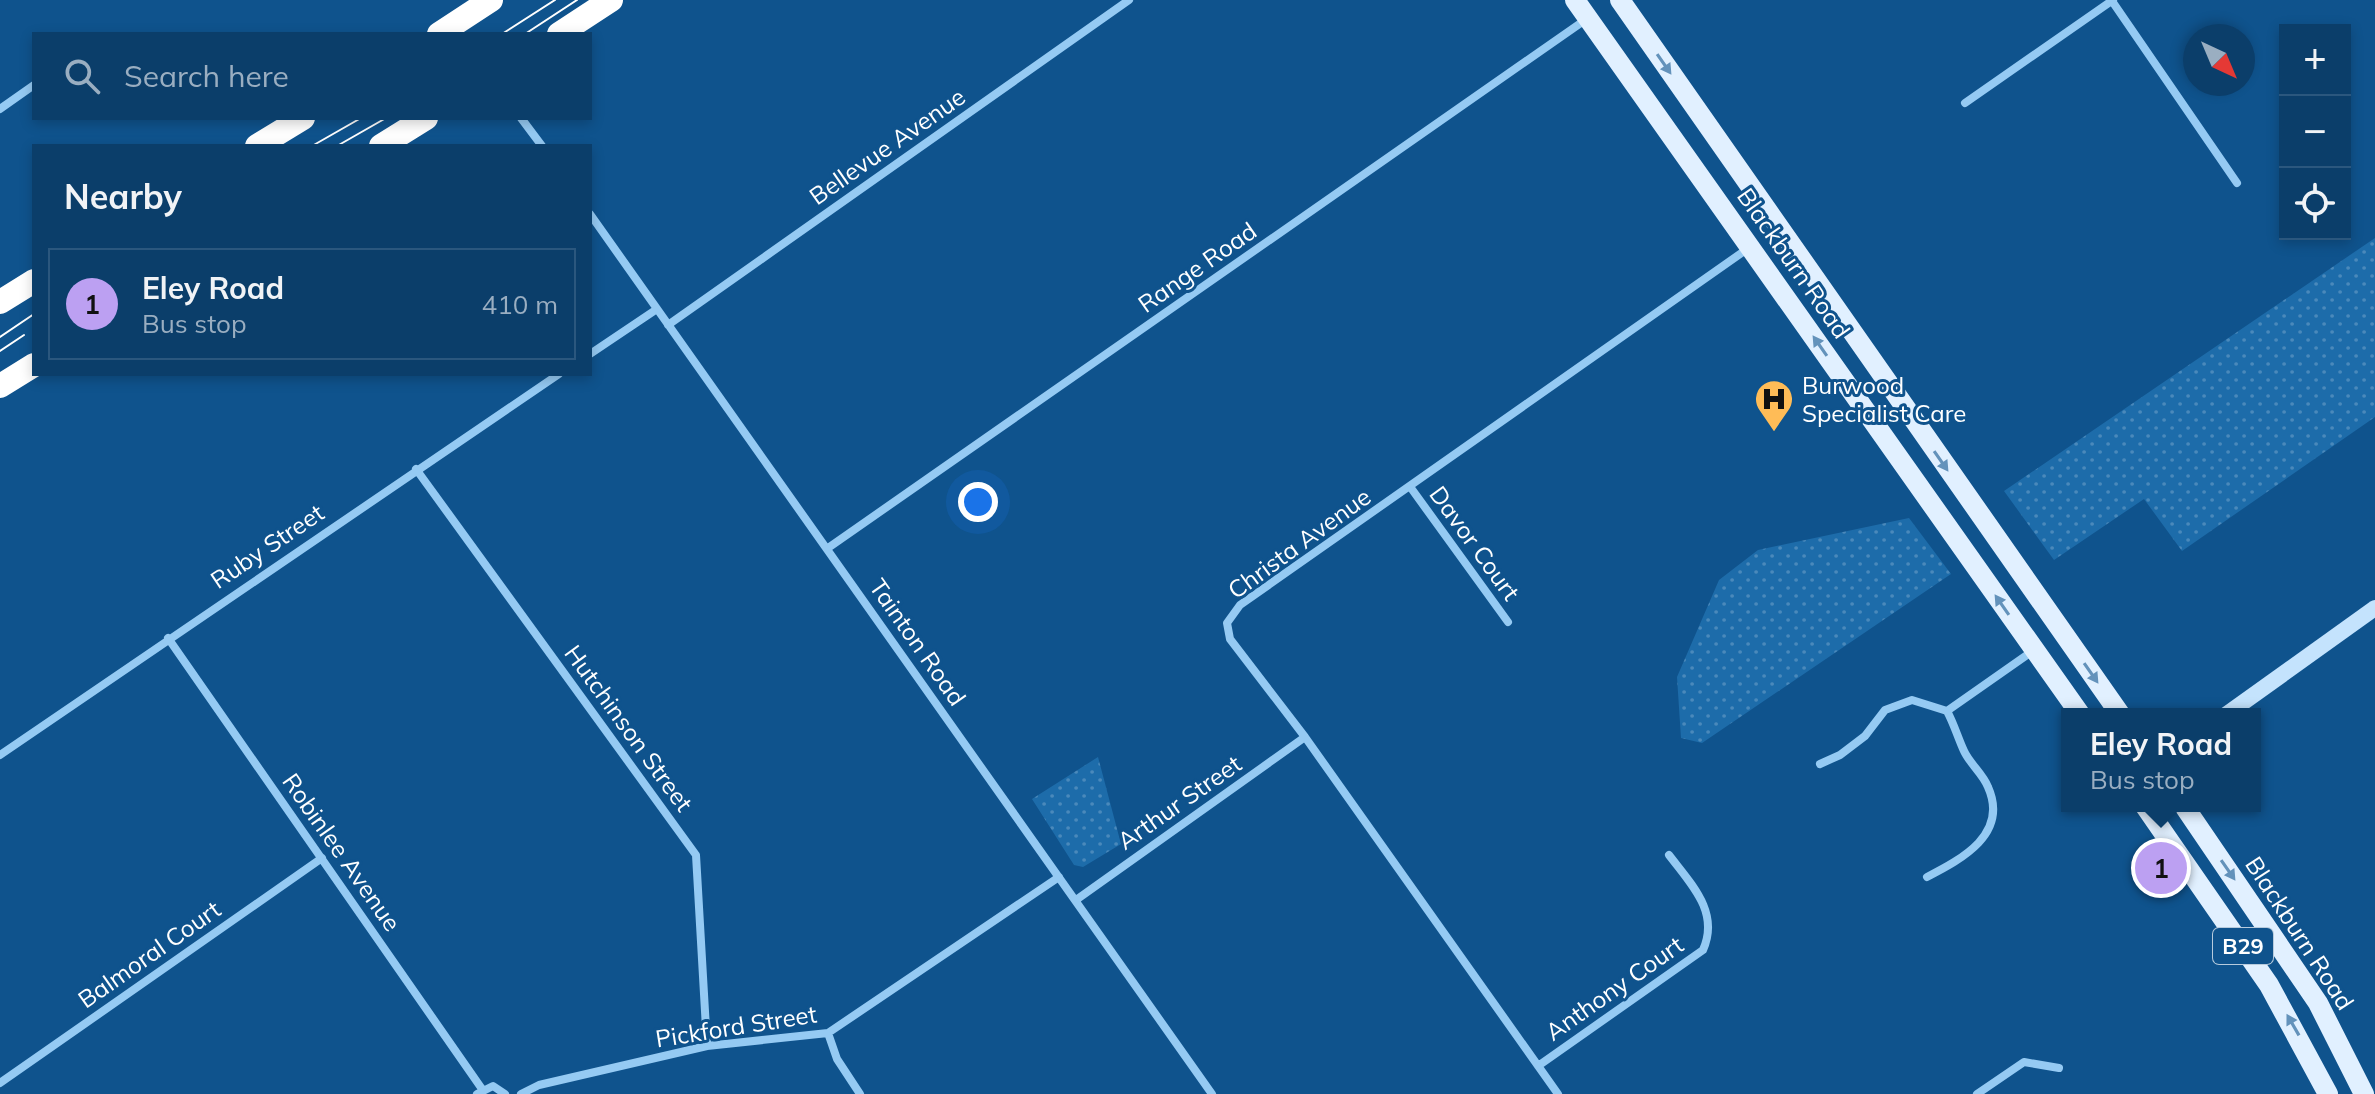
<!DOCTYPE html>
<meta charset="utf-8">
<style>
body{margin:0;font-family:Mulish,sans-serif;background:#144570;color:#f1f3f6}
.controls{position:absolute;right:24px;top:24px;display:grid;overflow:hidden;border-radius:0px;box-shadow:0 4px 12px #0003}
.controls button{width:72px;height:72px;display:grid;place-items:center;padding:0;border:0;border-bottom:2px solid #2b577e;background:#0b3e6a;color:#f1f3f6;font:40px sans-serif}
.compass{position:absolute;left:2183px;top:24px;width:72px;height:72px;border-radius:50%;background:#0b3e6a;box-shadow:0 4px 12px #0003;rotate:136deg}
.you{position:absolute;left:978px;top:502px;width:28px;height:28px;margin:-20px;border:6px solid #fff;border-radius:50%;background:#1a73e8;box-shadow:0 0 0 12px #1a73e833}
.badge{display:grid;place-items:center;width:52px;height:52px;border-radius:50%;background:#bca0f2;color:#111;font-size:26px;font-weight:700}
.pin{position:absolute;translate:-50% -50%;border:4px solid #fff;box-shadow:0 2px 8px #0006}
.popup{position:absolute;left:2061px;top:708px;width:200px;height:104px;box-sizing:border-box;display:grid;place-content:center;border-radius:0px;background:#0b3e6a;filter:drop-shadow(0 2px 6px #0005);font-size:26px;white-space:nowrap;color:#9aaec1}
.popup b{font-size:30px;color:#f1f3f6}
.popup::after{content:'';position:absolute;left:50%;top:100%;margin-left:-16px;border:16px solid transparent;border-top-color:#0b3e6a}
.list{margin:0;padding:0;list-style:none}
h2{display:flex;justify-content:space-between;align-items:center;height:104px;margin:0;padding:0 32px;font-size:34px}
h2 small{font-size:26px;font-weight:400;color:#9aaec1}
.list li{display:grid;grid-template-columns:52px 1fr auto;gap:24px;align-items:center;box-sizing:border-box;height:112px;margin:0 16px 16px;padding:0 16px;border:2px solid #2b577e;border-radius:0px}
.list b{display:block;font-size:30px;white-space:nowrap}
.list p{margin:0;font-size:26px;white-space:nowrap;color:#9aaec1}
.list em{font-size:26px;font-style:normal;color:#9aaec1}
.icon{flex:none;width:44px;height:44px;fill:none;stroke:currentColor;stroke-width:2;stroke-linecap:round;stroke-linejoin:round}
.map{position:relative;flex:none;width:2375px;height:1094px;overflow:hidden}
.search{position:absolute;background:#0b3e6a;box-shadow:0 4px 12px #0003;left:32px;top:32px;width:560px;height:88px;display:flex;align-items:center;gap:20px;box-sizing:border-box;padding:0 28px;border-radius:0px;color:#9aaec1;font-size:30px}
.panel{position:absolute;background:#0b3e6a;box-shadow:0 4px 12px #0003;left:32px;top:144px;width:560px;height:232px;border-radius:0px}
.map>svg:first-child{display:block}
.park{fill:url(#park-dots)}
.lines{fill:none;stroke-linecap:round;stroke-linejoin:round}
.street{stroke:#95caf3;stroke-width:8}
.secondary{stroke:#c4e3fd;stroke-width:16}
.primary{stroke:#e1f0ff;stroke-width:20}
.highway{stroke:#fff;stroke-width:24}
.tram{stroke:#fff;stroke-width:2}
.oneway{fill:#6392bb}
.labels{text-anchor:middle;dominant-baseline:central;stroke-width:6;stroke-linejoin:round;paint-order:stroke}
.shield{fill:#0f538d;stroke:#b7cbdd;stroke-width:2}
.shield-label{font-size:22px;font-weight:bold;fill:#fff}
.street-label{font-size:24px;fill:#fff;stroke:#0f538d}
.poi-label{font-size:24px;fill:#fff;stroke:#0f538d;text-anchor:start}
</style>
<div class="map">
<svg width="2375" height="1094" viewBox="0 0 2375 1094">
<defs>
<pattern id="park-dots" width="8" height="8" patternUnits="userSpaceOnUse" patternTransform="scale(2)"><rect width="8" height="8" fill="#1d6caa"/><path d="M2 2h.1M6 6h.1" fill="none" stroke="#4a89bb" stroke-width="1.8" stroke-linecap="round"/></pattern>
</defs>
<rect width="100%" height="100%" fill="#0f538d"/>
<!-- park -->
<path class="park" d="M2375 238V417L2182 551 2144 499 2054 560 2004 491Z
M1909 518 1951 574 1702 743 1681 738 1677 677 1719 580 1758 550Z
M1098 757 1121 844 1083 867 1074 865 1032 799Z"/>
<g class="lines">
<!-- street -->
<path class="street" d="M2112 1 2237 183
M1965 103 2113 0
M0 109 34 85
M521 118 542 146
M590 214 1212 1094
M668 325 1129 0
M590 354 657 309
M416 469 696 855 707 1046
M1411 488 1508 622
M828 548 1588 18
M168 638 482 1089
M1947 711 2034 650
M0 755 559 374
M1820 764 1840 755 1865 736 1885 710 1912 700 1947 711C1954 724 1958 738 1964 751 1970 764 1983 774 1988 787 2009 834 1962 859 1927 877
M1076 900 1305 737
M828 1033 837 1059 860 1094
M1538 1066 1703 950C1720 912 1691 884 1669 855
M0 1083 322 858
M477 1094 493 1086 505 1094
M521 1094 539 1085 707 1046 828 1033 1059 877
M1558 1094 1305 737 1230 639 1227 623 1240 605 1750 247
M1977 1094 2024 1062 2059 1068"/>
<!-- secondary -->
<path class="secondary" d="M2227 714 2375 608"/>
<!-- primary -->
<path class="primary" d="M1575 0 2080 714
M1620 0 2120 714
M2145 806 2269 985 2328 1094
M2184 806 2318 1003 2364 1094"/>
<!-- highway -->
<path class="highway" d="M439 34 491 0
M559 34 611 0
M257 146 303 118
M381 146 426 118
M0 302 34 281
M0 386 34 365"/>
<!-- tram -->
<path class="tram" d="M502 34 555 0
M525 34 577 0
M312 146 361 118
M337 146 386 118
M0 337 34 314
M0 351 24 335"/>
</g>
<!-- one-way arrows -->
<defs><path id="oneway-solid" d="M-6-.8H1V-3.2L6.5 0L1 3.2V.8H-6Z" transform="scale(2)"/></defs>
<g class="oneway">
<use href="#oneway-solid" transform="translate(1664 64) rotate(55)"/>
<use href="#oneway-solid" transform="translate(1820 346) rotate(-125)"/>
<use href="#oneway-solid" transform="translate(1941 461) rotate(55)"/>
<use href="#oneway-solid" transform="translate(2002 605) rotate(-125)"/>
<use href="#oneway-solid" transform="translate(2091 673) rotate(55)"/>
<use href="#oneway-solid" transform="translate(2228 870) rotate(55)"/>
<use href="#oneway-solid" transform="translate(2293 1025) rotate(-120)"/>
</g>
<!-- icons -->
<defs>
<symbol id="hospital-pin" viewBox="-11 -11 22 30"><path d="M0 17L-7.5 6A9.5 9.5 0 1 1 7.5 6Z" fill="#ffbc57" stroke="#0f538d"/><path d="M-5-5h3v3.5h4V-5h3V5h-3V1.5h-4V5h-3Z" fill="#111"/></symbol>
</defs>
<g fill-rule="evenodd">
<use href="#hospital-pin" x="1752" y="377" width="44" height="60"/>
</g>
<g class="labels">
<!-- shield labels -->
<rect class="shield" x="2213" y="928" width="60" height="36" rx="6"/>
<g class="shield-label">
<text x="2243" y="946">B29</text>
</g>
<!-- street labels -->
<g class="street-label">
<text transform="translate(887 146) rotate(-35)">Bellevue Avenue</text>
<text transform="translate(1794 263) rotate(55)">Blackburn Road</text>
<text transform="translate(1197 267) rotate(-35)">Range Road</text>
<text transform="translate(1299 543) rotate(-36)">Christa Avenue</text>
<text transform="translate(1475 543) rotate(54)">Davor Court</text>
<text transform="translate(267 546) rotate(-34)">Ruby Street</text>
<text transform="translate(918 642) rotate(55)">Tainton Road</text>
<text transform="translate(629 728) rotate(54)">Hutchinson Street</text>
<text transform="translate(1179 802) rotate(-35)">Arthur Street</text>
<text transform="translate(342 852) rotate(55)">Robinlee Avenue</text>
<text transform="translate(2300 933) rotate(57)">Blackburn Road</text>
<text transform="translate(149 954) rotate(-35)">Balmoral Court</text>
<text transform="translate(1614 988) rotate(-35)">Anthony Court</text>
<text transform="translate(736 1026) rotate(-9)">Pickford Street</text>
</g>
<!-- poi labels -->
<g class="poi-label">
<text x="1802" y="385">Burwood<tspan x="1802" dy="28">Specialist Care</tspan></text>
</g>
</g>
</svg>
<div class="controls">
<button>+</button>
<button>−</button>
<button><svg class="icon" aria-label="locate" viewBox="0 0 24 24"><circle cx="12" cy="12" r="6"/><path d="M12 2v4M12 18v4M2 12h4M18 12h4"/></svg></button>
</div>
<svg class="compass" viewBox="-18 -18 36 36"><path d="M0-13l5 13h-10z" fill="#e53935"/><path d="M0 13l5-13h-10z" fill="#9aaec1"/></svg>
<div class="you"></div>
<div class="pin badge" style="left:2161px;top:868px">1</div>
<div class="popup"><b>Eley Road</b>Bus stop</div>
<div class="search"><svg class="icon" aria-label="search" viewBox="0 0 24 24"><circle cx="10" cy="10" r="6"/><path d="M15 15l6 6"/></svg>Search here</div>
<section class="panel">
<h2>Nearby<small></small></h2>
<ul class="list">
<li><span class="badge">1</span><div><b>Eley Road</b><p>Bus stop</p></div><em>410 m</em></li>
</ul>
</section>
</div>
